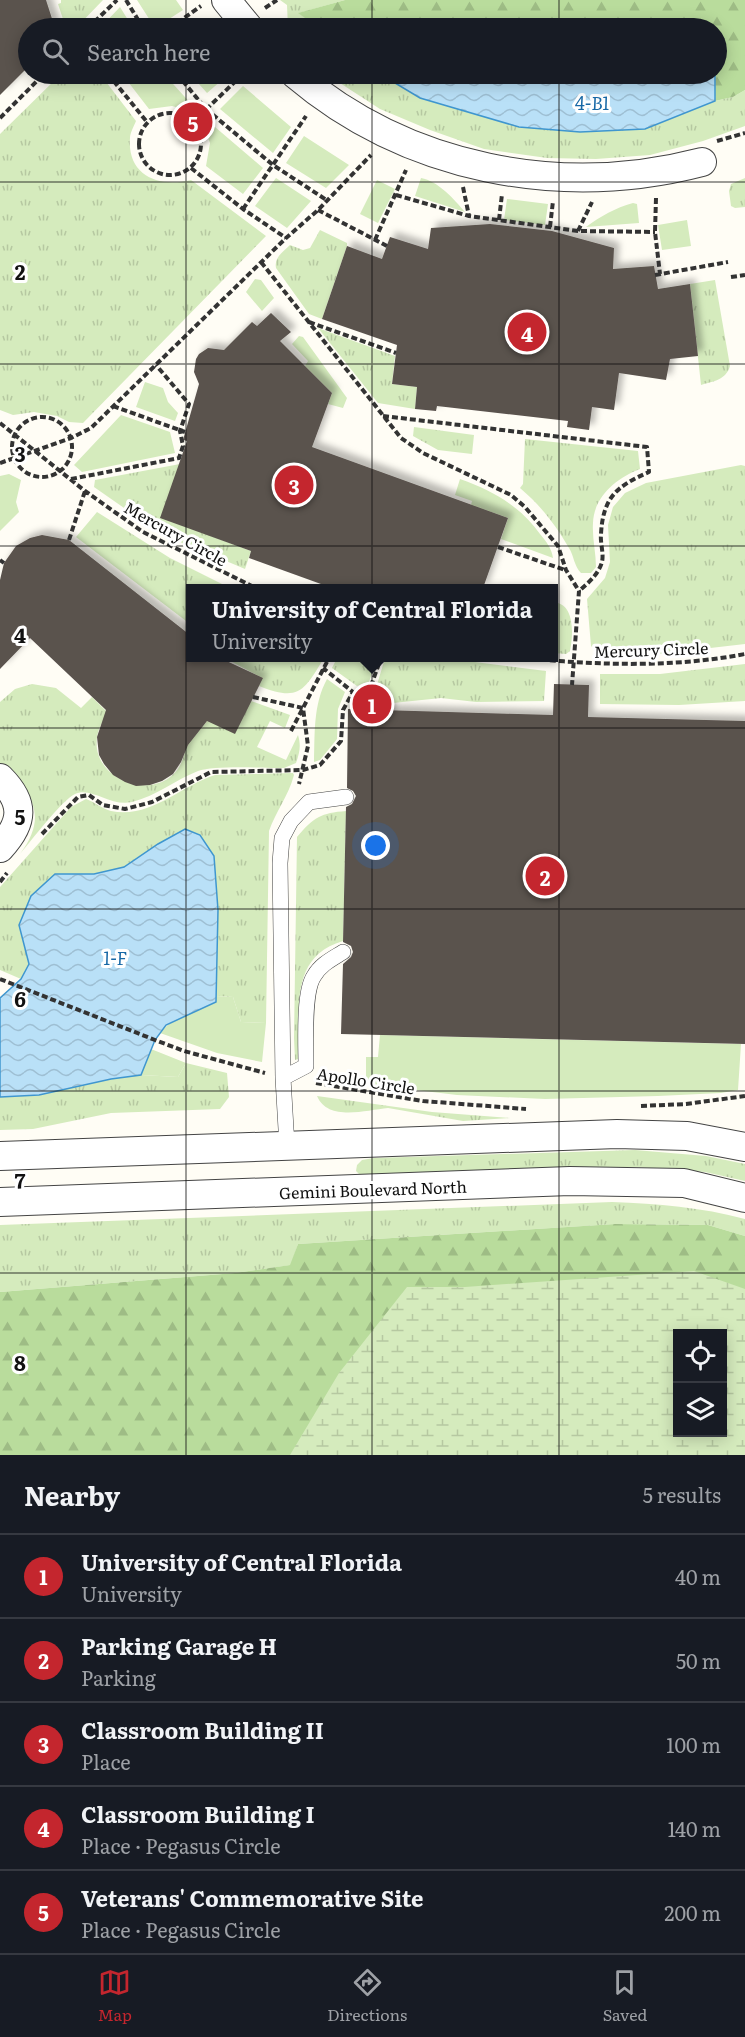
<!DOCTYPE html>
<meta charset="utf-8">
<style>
body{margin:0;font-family:Literata,serif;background:#242831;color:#f1f3f6}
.controls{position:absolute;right:18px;bottom:18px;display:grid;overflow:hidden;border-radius:0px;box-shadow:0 3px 15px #0003}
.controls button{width:54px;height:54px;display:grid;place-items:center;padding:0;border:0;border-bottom:2px solid #363941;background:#171b24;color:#f1f3f6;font:30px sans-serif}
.you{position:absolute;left:376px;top:846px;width:21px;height:21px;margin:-15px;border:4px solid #fff;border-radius:50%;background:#1a73e8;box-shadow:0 0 0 9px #1a73e833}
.badge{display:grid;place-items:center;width:39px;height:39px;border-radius:50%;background:#c4262e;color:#fff;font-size:20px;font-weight:700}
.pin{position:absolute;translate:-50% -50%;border:3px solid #fff;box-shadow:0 2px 6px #0006}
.popup{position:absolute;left:186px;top:584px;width:372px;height:78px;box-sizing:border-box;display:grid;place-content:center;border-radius:0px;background:#171b24;filter:drop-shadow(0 2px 4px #0005);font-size:20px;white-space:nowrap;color:#9ea1a6}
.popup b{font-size:22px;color:#f1f3f6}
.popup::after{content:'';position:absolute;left:50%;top:100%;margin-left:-12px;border:12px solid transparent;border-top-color:#171b24}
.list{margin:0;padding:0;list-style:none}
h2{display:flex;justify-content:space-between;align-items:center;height:78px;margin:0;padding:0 24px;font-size:26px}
h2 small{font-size:20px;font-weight:400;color:#9ea1a6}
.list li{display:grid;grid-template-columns:39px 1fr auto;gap:18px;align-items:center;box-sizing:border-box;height:84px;padding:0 24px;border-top:2px solid #363941}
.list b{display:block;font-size:22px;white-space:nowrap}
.list p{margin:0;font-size:20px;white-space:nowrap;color:#9ea1a6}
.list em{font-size:20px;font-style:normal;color:#9ea1a6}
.icon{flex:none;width:33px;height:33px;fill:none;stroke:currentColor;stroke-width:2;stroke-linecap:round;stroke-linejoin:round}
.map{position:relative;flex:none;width:745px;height:1455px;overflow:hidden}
.search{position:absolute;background:#171b24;box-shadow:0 3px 15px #0003;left:18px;right:18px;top:18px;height:66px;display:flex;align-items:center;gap:15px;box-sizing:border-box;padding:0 21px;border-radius:33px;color:#9ea1a6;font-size:22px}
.sheet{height:498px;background:#171b24}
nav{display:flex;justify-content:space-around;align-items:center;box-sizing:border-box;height:84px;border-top:2px solid #363941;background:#171b24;font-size:16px;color:#9ea1a6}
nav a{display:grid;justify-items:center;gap:3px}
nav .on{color:#c4262e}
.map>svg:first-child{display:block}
.grass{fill:url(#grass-tufts)}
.forest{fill:url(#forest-firs);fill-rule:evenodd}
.wetland{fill:url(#wetland-marsh);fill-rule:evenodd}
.park{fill:#d5ebbd}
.water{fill:url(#water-waves);stroke:#3f96cf;stroke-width:1.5}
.building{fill:#5a524d;filter:url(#shadow)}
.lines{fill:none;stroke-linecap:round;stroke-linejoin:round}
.lane-casing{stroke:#444;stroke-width:16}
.street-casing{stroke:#444;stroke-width:30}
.path{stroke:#333;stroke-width:4;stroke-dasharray:6 3;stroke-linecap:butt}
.lane{stroke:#fff;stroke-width:15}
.street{stroke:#fff;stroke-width:28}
.grid{fill:none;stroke:#111;stroke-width:1.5;stroke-opacity:0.55}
.labels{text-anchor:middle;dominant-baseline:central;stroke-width:6;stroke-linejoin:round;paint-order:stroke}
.street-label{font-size:16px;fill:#111;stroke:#fff}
.water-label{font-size:18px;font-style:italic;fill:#1768a6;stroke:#fff}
.grid-label{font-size:20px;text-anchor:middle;font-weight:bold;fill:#111;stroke:#fff;stroke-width:6;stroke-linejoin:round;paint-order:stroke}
</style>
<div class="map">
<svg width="745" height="1455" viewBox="0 0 745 1455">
<defs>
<pattern id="grass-tufts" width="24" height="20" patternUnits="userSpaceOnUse" patternTransform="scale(1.5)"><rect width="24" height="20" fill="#d5ebbd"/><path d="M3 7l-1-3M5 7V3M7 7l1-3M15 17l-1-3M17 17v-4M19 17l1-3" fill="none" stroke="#b6c8a1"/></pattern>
<pattern id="forest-firs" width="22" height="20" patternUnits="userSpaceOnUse" patternTransform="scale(1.5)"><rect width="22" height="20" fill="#b9dc9c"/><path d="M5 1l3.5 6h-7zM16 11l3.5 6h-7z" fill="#9ebc85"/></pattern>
<pattern id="wetland-marsh" width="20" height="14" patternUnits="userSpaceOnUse" patternTransform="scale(1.5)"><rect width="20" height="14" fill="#d5ebbd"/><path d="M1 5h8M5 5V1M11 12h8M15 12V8" fill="none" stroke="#b6c8a1"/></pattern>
<pattern id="water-waves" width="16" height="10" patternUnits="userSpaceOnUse" patternTransform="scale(1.5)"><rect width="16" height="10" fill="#b9e0f7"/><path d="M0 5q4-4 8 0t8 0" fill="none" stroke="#9ebfd3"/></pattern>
<filter id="shadow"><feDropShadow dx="5.5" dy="-5.5" stdDeviation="3" flood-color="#0004"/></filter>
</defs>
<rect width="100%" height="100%" fill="#fffdf5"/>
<!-- grass -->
<path class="grass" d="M61 0H103L76 28H66L58 4 61 3Z
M280 0H345L299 13 319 28H288L287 5Z
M61 74H100L136 121C134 126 130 133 130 138 127 176 159 188 191 180L266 236 83 423 69 422 57 416 34 412 13 415 0 410V134Z
M326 74H380L420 98 645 129 715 101 733 97 745 90V126L703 141 650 155 596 159 547 158 484 149 430 130 380 109Z
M745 178V207L735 208 731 206 729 191 731 184Z
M320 230 347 243V246L322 319 309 314 276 268C274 257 283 252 290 245L303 250 310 248Z
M715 280 730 366C726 380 714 381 701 385L690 284Z
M318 328 395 356 392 384 417 387 415 409 378 403Z
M414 427 474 435 472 454 438 450 413 436Z
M525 439 638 451 640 469C617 478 594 496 593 523 592 538 596 552 596 567L591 573H581C574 566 574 556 569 548 555 524 541 506 520 488L523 484Z
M180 464 161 517 251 551 245 569 212 555 210 559 137 517 94 487 95 480Z
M741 465 745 466V644L641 656 600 654 591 646 587 599 605 578 610 562 608 525 613 507 625 493 646 483Z
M97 512 170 558 230 588H190V624L76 537Z
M558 603C575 608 573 637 570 651L566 654 554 653V605Z
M225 658H324C304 691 299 702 259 686L262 678Z
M337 658H377L369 682 357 686 332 668Z
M385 658H444L546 671 544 701 476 702 441 698 393 703 385 701 376 688Z
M745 664V701L679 705 600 704V674H660Z
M32 684 56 688 81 708 92 697 108 713C59 779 183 822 186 741L192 739 207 721 251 701 290 715 285 728 270 721 257 747 286 760 298 735C301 745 300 752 296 763L284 768C265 768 214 765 198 771 175 780 156 796 132 802 110 807 91 786 75 794 62 800 31 841 20 854 48 817 34 792 0 767V702L15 689Z
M293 773 294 775C288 797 276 811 269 831L266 1023 241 1022 233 997 216 996 218 910 214 856 200 835 185 829 158 844 124 867 94 874H55L19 925 29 964 21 979 0 970V887L71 807 86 799C94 802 103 809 111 811 151 819 180 786 215 775Z
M346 811 343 941C289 957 300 1009 299 1054L298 1059 295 1060 294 1038 297 837C314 817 321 813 346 811Z
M186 1063 227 1073 229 1097 220 1109 111 1113 33 1129 0 1130V1097L39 1095 111 1079 141 1075 178 1077Z
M317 1096 432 1112 510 1118 463 1121 388 1108C366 1110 328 1122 317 1096Z
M635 1150 706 1156 745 1164V1181L705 1172 635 1167 360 1175 356 1171 357 1165 362 1160 374 1158Z
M612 1202C658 1204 701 1207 745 1219V1236L708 1225 615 1224 298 1244 291 1265 235 1273 0 1292V1225Z"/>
<!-- forest -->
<path class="forest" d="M345 0H745V90L733 97 715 101 716 28H698L689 21 662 28H616L609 21 584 28H319L298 13Z
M615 1224 708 1225 745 1236V1455H0V1292L235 1273 290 1265 298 1244ZM678 1334H722V1432H678Z"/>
<!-- wetland -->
<path class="wetland" d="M694 1271 745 1289V1455H290L339 1373 407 1287H465ZM678 1334H722V1432H678Z"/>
<!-- park -->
<path class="park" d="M137 0H176L183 10 155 28Z
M120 7 133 28H100Z
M122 74H164L194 107 190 111 172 106 149 109Z
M190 74H229L207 93Z
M243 86 291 127 273 153 220 109Z
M208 121 263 168 243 194 206 166 210 143 204 127Z
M304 136 349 165 326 188 286 163Z
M276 178 311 201 287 228 255 206Z
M421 178C438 181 454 199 465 212L415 196Z
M377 180 395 189 378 223 360 214Z
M507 199 548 204 545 225 504 220Z
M633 203 637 204 639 223 586 227C601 216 615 208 633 203Z
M687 220 691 246 662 250 658 225Z
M255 279 261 280 274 298 262 311 246 292Z
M299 336 303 337 347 398 343 408 328 404 332 393 305 366 308 361 292 344Z
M145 382 163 388 168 402 178 413 175 421 136 407Z
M121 415 170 432 175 453 82 472 74 465Z
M9 474 21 480 16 502 19 512 0 531V476Z
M460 479C493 491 519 505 540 534 546 541 552 549 553 558L501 539 508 518 471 505 472 501 455 495Z
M327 679 345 692 338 709 337 739 320 760 314 762C315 733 313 705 327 679Z
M216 996 233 997 241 1022 266 1023 262 1062 217 1053 160 1033C173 1016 197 1012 216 1002Z
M380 1035 741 1044 738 1090 721 1093 658 1096 545 1099 457 1095 366 1084V1057H378Z
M151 1049 186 1063 178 1077 141 1075Z"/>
<!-- water -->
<path class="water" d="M689 21 698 28H662L664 27Z
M380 74H715V101L645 129 580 132 519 127 420 98Z
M185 829 200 835 214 856 218 910 216 1002 166 1025 155 1040 141 1075 111 1079 39 1095 0 1097V998L21 979 29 964 19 925 31 896 55 874H94L124 867 158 844Z"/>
<!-- building -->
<path class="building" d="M0 0H46L55 28H28V67L0 95Z
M490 224 552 231 614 248 613 269 654 266 658 289 690 284 698 356 670 359 666 380 619 373 614 410 592 407 589 430 567 427 568 421 437 406 436 411 415 409 417 387 392 384 397 345 322 319 347 246 382 259 390 237 428 249 431 228Z
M271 313 291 332 280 341 332 393 312 447 508 518 483 588H332L249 558 251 551 160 518 187 441 183 440 199 384 194 372 196 359 199 354 208 348 224 350 252 322 257 326Z
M42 535 69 540 190 635V657H218L263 678 235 734 207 721 188 745 181 762 173 774 162 781 150 785 136 786 125 782 113 775 104 764 99 755 97 737 106 710 30 638 0 669V580L4 563 16 546 30 538Z
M554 684 589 685 588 717 745 721V1044L341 1034 343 964 351 957 353 952 351 946 343 942 346 807 352 804 356 796 353 791 347 788 348 709 553 715Z"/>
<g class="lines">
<defs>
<path id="lane" d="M283 1078 306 1066C306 1045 303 992 314 976 321 964 332 959 343 952
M287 1146 283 1078 280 863 282 838 291 821 309 802 346 797"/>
<path id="street" d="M226 0 249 28
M295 74C407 169 560 199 702 162
M0 778C25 803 24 822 0 848
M0 1156 617 1134 687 1136 745 1147
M0 1202 570 1181 684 1183 745 1198"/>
</defs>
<!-- lane casing -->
<use href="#lane" class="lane-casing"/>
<!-- street casing -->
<use href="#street" class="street-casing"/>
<!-- path -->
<path class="path" d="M126 0 143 28
M265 8 277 0
M88 28 117 0
M170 28 201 6
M108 74 147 122
M177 74 206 109 273 165 328 201
M139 144a31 31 0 1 1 62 0a31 31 0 1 1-62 0Z
M0 118 44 74
M193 122 243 74
M717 141 745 133
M191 168 243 209 286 238
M463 187 469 216
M396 195 469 216 578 231 655 232
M656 198 655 232 660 274
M243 209 306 116
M318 210 387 246
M499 220 502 194
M550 227 553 201
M578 231 592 202
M375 240 406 170
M261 262 401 438 423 453 511 495 525 507 558 546 566 570 579 591 572 685
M655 275 728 262
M731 277 745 275
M309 322 396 353
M113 406 185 432
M383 416 647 447 649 472C617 486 603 497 601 534 600 543 604 553 602 562 598 575 589 582 579 591
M12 447a30 30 0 1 1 60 0a30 30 0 1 1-60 0Z
M0 423 85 491 143 532 256 588
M0 463 71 438 91 428 286 238 318 210 371 155
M71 479 179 458 183 446 180 431 189 404 156 365
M69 540 85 491
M498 547 565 570
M0 560 4 563
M523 658C597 665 672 668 745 654
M253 697 303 708 308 746 299 784
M362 710 363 694 372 683 381 658
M291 731 329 658
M42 834 78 797 89 795 103 805 125 809 152 802 211 772 303 770 320 765 341 741 343 710 353 692 323 668
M0 882 7 873
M0 979 155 1040 184 1051 265 1073
M316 1083 423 1101 526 1109
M641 1106 686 1104 745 1096"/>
<!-- lane -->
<use href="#lane" class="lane"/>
<!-- street -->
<use href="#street" class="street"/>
</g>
<!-- grid -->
<path class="grid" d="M186 0V28M372 0V28M559 0V28M186 74V1455M372 74V1455M559 74V1455M0 182H745M0 364H745M0 546H745M0 728H745M0 909H745M0 1091H745M0 1273H745"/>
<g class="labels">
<!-- street labels -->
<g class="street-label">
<text transform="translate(176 533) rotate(29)">Mercury Circle</text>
<text transform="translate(651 649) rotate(-2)">Mercury Circle</text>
<text transform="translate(366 1080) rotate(9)">Apollo Circle</text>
<text transform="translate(373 1189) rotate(-2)">Gemini Boulevard North</text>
</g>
<!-- water labels -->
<g class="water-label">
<text x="592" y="102">4-B1</text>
<text x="115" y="957">1-F</text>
</g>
</g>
<g class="grid-label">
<text x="20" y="280">2</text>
<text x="20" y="462">3</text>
<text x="20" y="643">4</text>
<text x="20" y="825">5</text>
<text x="20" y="1007">6</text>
<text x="20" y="1189">7</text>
<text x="20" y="1371">8</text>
</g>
</svg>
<div class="controls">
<button><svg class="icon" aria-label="locate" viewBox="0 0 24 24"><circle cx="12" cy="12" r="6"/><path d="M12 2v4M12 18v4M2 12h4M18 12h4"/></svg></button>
<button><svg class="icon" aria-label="layers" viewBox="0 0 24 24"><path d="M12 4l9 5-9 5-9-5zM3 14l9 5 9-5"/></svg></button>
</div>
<div class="you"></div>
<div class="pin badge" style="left:372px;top:704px">1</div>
<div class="popup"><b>University of Central Florida</b>University</div>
<div class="pin badge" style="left:545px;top:876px">2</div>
<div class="pin badge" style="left:294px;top:485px">3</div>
<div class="pin badge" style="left:527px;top:332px">4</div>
<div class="pin badge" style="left:193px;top:122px">5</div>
<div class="search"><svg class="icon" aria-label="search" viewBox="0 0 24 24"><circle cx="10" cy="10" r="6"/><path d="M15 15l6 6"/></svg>Search here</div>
</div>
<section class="sheet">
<h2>Nearby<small>5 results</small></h2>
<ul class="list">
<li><span class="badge">1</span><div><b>University of Central Florida</b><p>University</p></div><em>40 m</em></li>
<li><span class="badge">2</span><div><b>Parking Garage H</b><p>Parking</p></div><em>50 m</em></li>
<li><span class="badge">3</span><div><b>Classroom Building II</b><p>Place</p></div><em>100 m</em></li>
<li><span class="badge">4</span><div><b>Classroom Building I</b><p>Place · Pegasus Circle</p></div><em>140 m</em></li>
<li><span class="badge">5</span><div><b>Veterans' Commemorative Site</b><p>Place · Pegasus Circle</p></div><em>200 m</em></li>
</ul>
</section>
<nav>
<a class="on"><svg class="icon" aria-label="map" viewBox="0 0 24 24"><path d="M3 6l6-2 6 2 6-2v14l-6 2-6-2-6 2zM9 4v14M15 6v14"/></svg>Map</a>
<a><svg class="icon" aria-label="directions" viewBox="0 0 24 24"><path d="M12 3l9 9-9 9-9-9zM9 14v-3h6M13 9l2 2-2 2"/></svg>Directions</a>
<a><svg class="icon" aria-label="saved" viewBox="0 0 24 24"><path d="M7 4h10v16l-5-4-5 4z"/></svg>Saved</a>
</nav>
